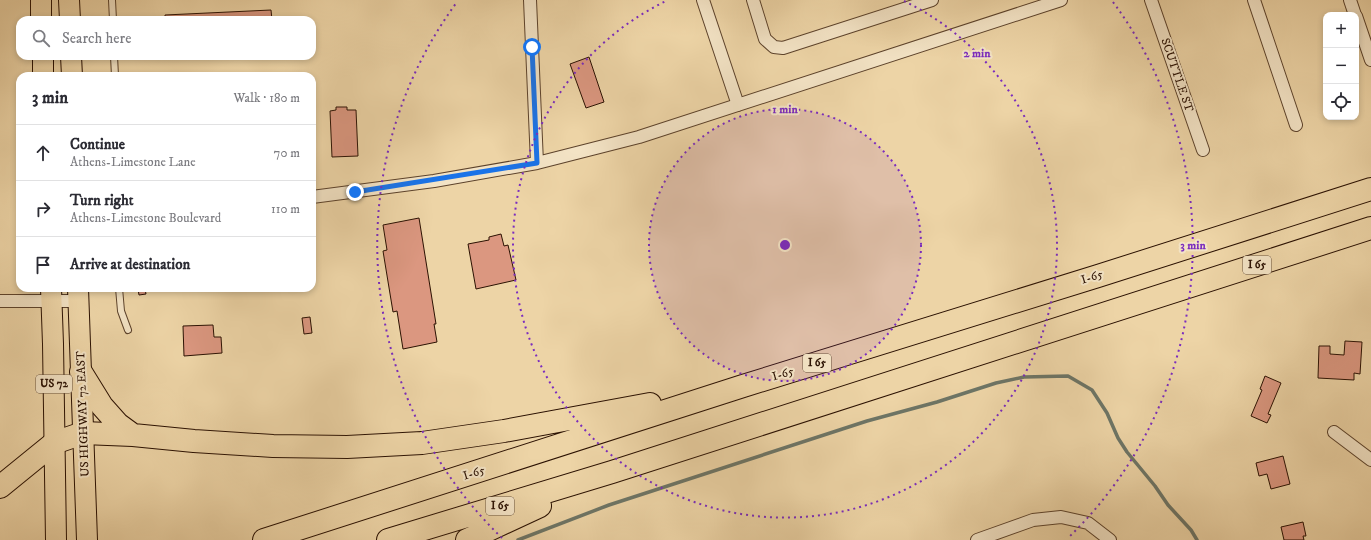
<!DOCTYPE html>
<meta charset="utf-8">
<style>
body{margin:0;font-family:"IM FELL DW Pica",serif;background:#f2f2f3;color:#2b2b33}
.controls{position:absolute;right:12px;top:12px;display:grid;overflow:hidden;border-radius:8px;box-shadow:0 2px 6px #0003}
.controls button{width:36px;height:36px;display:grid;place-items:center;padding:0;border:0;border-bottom:1px solid #e1e1e2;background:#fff;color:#2b2b33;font:20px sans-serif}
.stop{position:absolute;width:12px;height:12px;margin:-9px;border:3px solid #1a73e8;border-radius:50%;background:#fff}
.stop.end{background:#1a73e8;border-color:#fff;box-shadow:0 1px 4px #0008}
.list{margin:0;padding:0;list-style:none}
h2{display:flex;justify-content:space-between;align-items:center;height:52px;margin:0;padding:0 16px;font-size:17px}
h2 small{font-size:13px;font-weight:400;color:#7c7c81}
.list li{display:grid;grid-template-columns:26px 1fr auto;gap:12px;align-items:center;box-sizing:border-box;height:56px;padding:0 16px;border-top:1px solid #e1e1e2}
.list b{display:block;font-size:15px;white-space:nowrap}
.list p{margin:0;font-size:13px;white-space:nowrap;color:#7c7c81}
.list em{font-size:13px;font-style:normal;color:#7c7c81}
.icon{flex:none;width:22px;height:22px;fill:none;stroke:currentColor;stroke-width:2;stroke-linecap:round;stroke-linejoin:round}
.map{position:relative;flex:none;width:1371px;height:540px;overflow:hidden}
.search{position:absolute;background:#fff;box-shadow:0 2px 6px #0003;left:16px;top:16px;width:300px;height:44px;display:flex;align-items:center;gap:10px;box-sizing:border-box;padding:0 14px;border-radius:12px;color:#7c7c81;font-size:15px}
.panel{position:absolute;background:#fff;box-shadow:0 2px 6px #0003;left:16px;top:72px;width:300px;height:220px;border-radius:12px}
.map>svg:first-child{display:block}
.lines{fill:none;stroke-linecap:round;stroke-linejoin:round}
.stream{stroke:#6d7566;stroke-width:3.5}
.building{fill:#db9780;stroke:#2b1102}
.service-casing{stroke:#5c422b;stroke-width:8}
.minor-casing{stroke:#5c422b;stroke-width:14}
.trunk-casing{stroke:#2b1102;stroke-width:22}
.motorway-casing{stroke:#2b1102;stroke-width:24}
.service{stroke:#f3e3c5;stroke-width:6}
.minor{stroke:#f3e3c5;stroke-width:12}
.trunk{stroke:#edd4a6;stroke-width:20}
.motorway{stroke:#edd4a6;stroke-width:22}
.route{stroke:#1a73e8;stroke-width:5}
.ring{fill:none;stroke:#7b2cbf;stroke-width:2;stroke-dasharray:2 4}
.labels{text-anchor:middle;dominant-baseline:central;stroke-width:4;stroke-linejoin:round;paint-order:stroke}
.shield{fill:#f3e3c5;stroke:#67503c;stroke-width:1}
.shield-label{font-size:11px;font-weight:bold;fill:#2b1102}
.street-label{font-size:12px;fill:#2b1102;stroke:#f3e3c5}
.centre{fill:#7b2cbf;stroke:#f3e3c5;stroke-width:2}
.ring-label{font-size:12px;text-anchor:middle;font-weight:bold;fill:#7b2cbf;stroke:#f3e3c5;stroke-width:4;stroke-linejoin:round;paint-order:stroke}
</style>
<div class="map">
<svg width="1371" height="540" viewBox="0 0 1371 540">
<rect width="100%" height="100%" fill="#edd4a6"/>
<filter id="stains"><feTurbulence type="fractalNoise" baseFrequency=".005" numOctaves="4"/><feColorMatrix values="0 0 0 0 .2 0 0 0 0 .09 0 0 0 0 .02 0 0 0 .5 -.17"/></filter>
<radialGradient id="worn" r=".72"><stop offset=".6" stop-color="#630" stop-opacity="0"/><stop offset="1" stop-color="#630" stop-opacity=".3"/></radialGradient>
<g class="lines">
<!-- stream -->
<path class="stream" d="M518 540 609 505 867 421 937 402 996 383 1024 377 1068 376 1092 390 1107 413 1118 438 1127 452 1155 486 1168 505 1191 530 1197 540"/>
</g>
<!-- building -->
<path class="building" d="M271 10 272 20H165V15Z
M589 57 604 102 586 108 570 64Z
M336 107H347V110H356L358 156 332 157 330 111 336 110Z
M419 218 436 324H434L437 342 403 349 397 311 393 312 383 251 387 250 383 225Z
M501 234 504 246 508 245 516 280 476 289 468 244 489 240V237Z
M127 288H159L145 289 146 294 139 295 138 289H127Z
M310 317 312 333 304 334 302 318Z
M213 325 214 337H221L222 353 184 356 183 326Z
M1345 341 1362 342 1360 374 1354 373V380L1318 378 1319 346H1330V354L1344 355Z
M1265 376 1281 383 1268 414 1271 415 1267 423 1251 416 1262 390 1260 389Z
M1283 456 1290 484 1271 489 1267 474 1259 476 1256 463Z
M1303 522 1306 536H1303L1304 540H1284L1281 527Z"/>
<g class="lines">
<defs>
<path id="service" d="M112 0 113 20
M114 56 115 76
M119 288 121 311 128 330"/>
<path id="minor" d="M530 0 537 163
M703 0 738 105
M753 0 765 39 774 47 783 48 932 0
M1151 0 1203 150
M1254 0 1296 125
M1350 0 1355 15
M1356 16 1371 60
M312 197 434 181 537 163 639 137 1061 0
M0 301H79
M1334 432 1371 460
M977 540 1033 520 1061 517 1088 523 1110 540"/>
<path id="trunk" d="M41 0V20
M69 0 70 20
M43 56V76
M71 56 72 76
M51 288 53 344 56 540
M78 288 87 540"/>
<path id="motorway" d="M81 372 102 406 118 424 133 435
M0 487 54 443 83 433 133 435 194 441 273 446 347 447 422 443 504 431 650 404
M264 540 743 386 1098 276 1371 189
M388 540 612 472 1371 228
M467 540 540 506"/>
</defs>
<!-- service casing -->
<use href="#service" class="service-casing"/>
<!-- minor casing -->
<use href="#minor" class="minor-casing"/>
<!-- trunk casing -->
<use href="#trunk" class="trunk-casing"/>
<!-- motorway casing -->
<use href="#motorway" class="motorway-casing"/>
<!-- service -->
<use href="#service" class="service"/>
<!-- minor -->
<use href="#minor" class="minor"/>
<!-- trunk -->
<use href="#trunk" class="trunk"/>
<!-- motorway -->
<use href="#motorway" class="motorway"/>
</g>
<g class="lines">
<!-- route -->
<path class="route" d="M355 192 537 163 532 47"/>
</g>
<!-- distance rings -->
<circle cx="785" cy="245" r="136" fill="#7b2cbf" fill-opacity=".12"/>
<g class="ring">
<circle cx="785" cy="245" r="136"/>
<path d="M904 1A272 272 0 1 1 666 1"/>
<path d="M502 538A408 408 0 0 1 457 2M1113 2A408 408 0 0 1 1068 538"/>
</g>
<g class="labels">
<!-- shield labels -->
<g class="shield">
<rect x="1243" y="256" width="28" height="18" rx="3"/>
<rect x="803" y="354" width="28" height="18" rx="3"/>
<rect x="36" y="375" width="36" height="18" rx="3"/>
<rect x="486" y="497" width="28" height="18" rx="3"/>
</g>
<g class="shield-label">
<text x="1257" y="265">I 65</text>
<text x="817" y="363">I 65</text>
<text x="54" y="384">US 72</text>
<text x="500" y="506">I 65</text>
</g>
<!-- street labels -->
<g class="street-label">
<text transform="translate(1177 75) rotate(71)">SCUTTLE ST</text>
<text transform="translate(1092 277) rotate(-18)">I-65</text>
<text transform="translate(783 374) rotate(-17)">I-65</text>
<text transform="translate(83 414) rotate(-92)">US HIGHWAY 72 EAST</text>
<text transform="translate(474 473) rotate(-18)">I-65</text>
</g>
</g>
<circle cx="785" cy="245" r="6" class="centre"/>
<g class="ring-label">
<text x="977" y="57">2 min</text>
<text x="785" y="113">1 min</text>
<text x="1193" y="249">3 min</text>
</g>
<rect width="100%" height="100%" filter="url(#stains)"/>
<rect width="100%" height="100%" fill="url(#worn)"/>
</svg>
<div class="controls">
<button>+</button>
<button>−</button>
<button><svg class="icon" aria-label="locate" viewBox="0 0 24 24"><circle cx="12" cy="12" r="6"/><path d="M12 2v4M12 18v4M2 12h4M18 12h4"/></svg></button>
</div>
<div class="stop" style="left:532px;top:47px"></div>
<div class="stop end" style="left:355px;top:192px"></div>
<div class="search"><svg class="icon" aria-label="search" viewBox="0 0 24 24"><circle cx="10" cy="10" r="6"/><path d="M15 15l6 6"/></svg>Search here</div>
<section class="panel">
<h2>3 min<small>Walk · 180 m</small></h2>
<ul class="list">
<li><svg class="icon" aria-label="ahead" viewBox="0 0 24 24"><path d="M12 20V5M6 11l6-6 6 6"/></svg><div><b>Continue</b><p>Athens-Limestone Lane</p></div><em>70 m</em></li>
<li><svg class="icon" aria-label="right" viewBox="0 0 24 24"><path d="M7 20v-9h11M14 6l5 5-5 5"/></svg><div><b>Turn right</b><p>Athens-Limestone Boulevard</p></div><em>110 m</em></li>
<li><svg class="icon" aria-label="arrive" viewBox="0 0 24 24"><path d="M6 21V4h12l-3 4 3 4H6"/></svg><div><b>Arrive at destination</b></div></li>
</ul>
</section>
</div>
